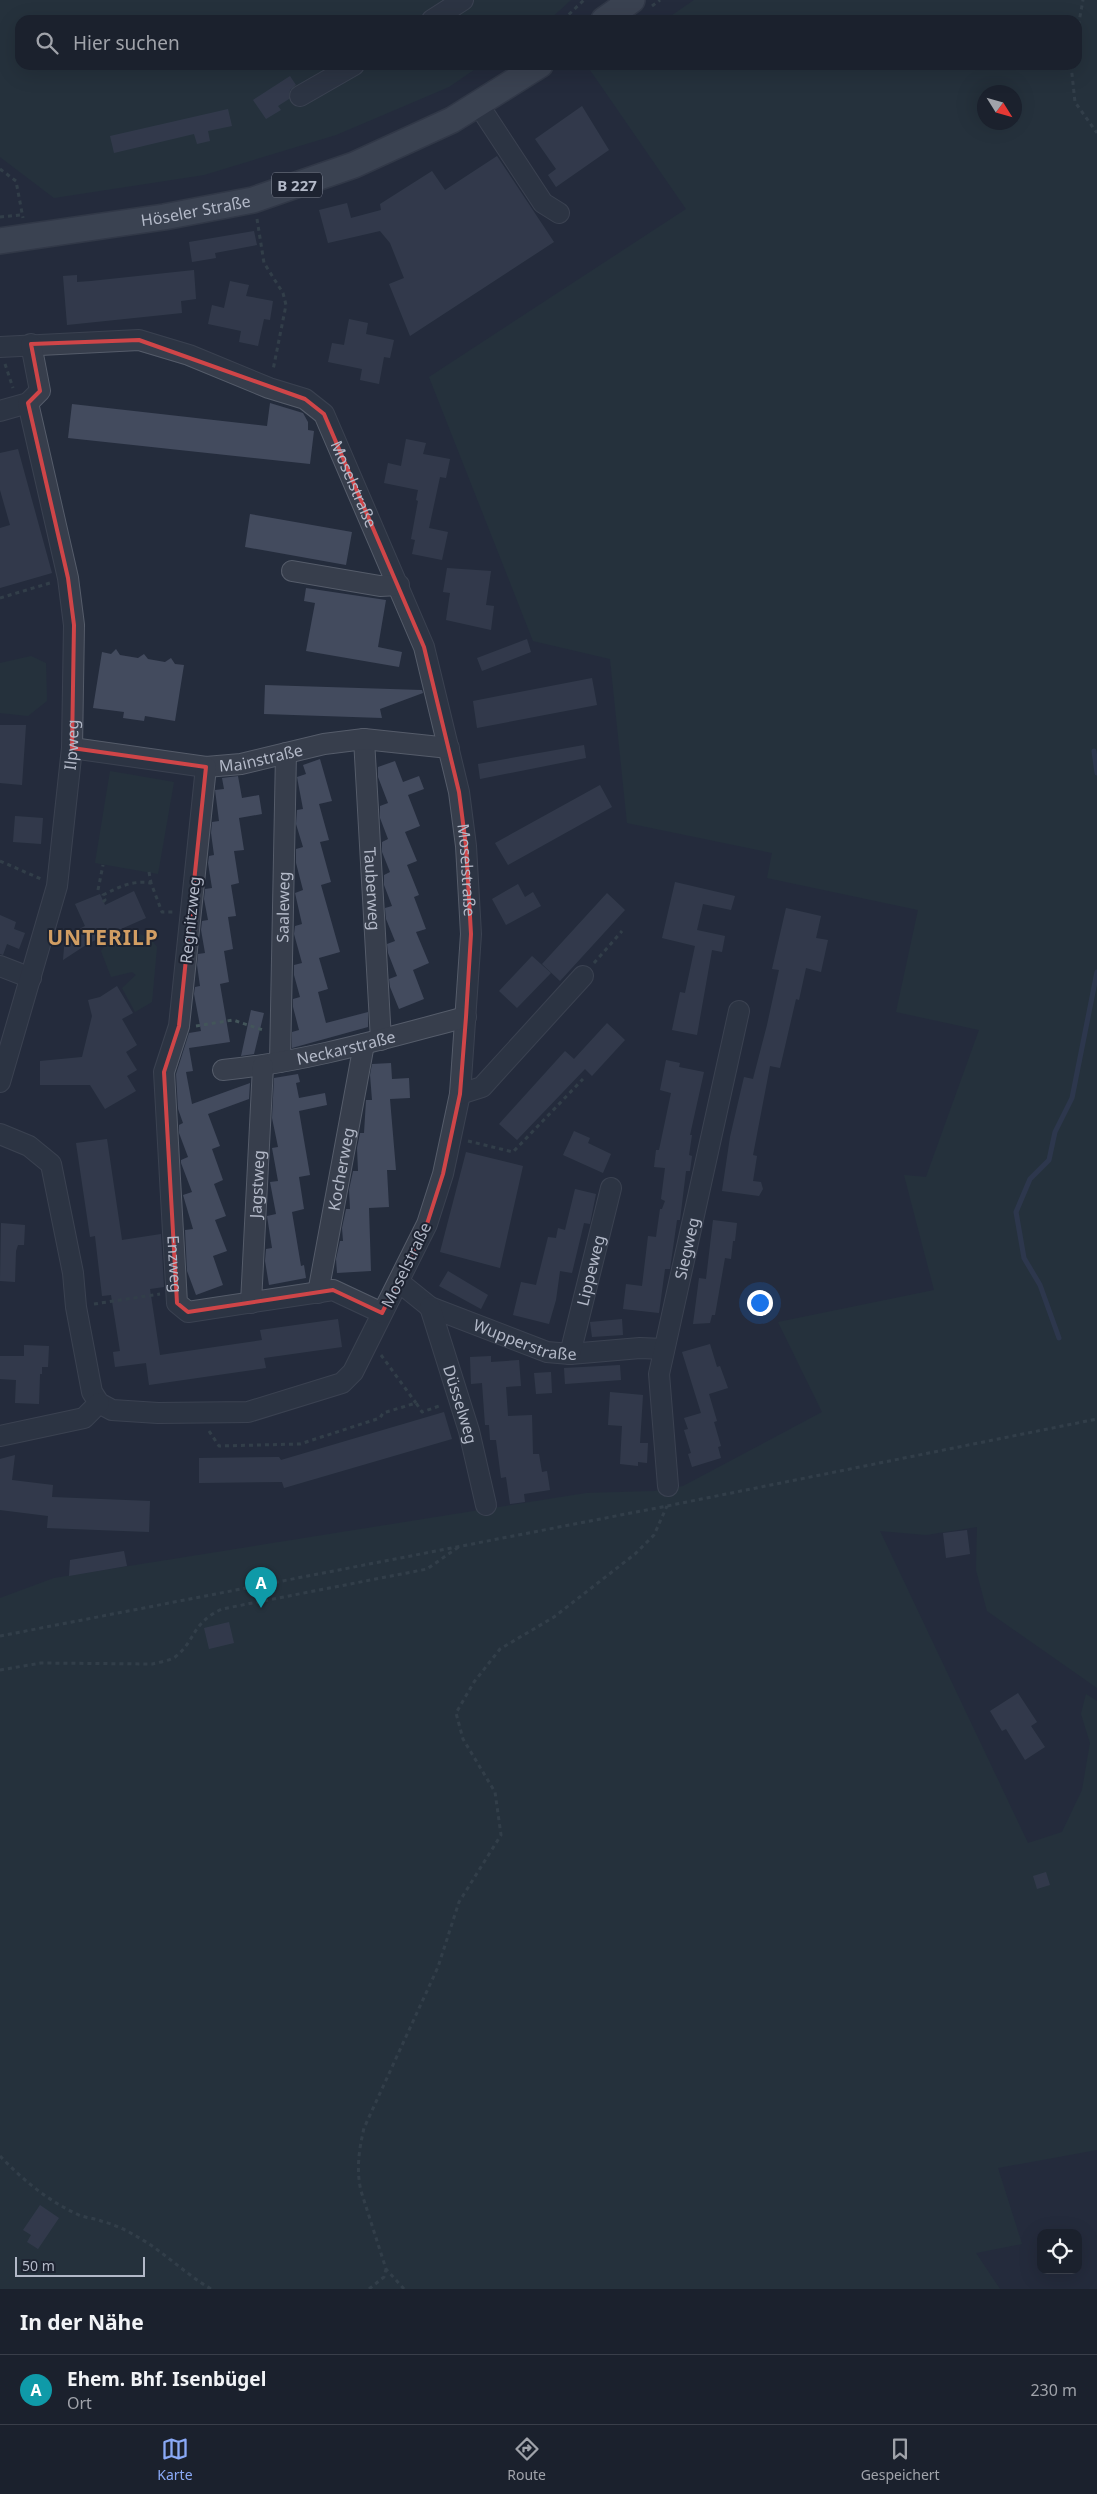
<!DOCTYPE html>
<html lang="de">
<meta charset="utf-8">
<style>
body{margin:0;font-family:"Noto Sans",sans-serif;background:#242935;color:#f1f3f6}
.controls{position:absolute;right:15px;bottom:15px;display:grid;overflow:hidden;border-radius:10px;box-shadow:0 5px 20px #0002}
.controls button{width:45px;height:45px;display:grid;place-items:center;padding:0;border:0;border-bottom:1px solid #393e49;background:#1b212d;color:#f1f3f6;font:25px sans-serif}
.compass{position:absolute;left:977px;top:85px;width:45px;height:45px;border-radius:50%;background:#1b212d;box-shadow:0 5px 20px #0002;rotate:127deg}
.scale{position:absolute;left:15px;bottom:12px;width:130px;box-sizing:border-box;padding-left:5px;border:2px solid #b3b9c8;border-top:0;font-size:14px;line-height:18px;white-space:nowrap;color:#b3b9c8;-webkit-text-stroke:4px #1d2331;paint-order:stroke}
.you{position:absolute;left:759px;top:1302px;width:18px;height:18px;margin:-12px;border:4px solid #fff;border-radius:50%;background:#1a73e8;box-shadow:0 0 0 8px #1a73e833}
.badge{display:grid;place-items:center;width:32px;height:32px;border-radius:50%;background:#8aa9f6;color:#fff;font-size:16px;font-weight:700}
.pin{position:absolute;translate:-50% -41px;filter:drop-shadow(0 1px 2px #0008)}
.pin::after{content:'';position:absolute;top:26px;width:18px;height:15px;background:inherit;clip-path:polygon(0 0,100% 0,50% 100%)}
.list{margin:0;padding:0;list-style:none}
h2{display:flex;justify-content:space-between;align-items:center;height:65px;margin:0;padding:0 20px;font-size:21px}
h2 small{font-size:16px;font-weight:400;color:#a0a3aa}
.list li{display:grid;grid-template-columns:32px 1fr auto;gap:15px;align-items:center;box-sizing:border-box;height:70px;padding:0 20px;border-top:1px solid #393e49}
.list b{display:block;font-size:19px;white-space:nowrap}
.list p{margin:0;font-size:16px;white-space:nowrap;color:#a0a3aa}
.list em{font-size:16px;font-style:normal;color:#a0a3aa}
.icon{flex:none;width:28px;height:28px;fill:none;stroke:currentColor;stroke-width:2;stroke-linecap:round;stroke-linejoin:round}
.map{position:relative;flex:none;width:1097px;height:2289px;overflow:hidden}
.search{position:absolute;background:#1b212d;box-shadow:0 5px 20px #0002;left:15px;right:15px;top:15px;height:55px;display:flex;align-items:center;gap:12px;box-sizing:border-box;padding:0 18px;border-radius:15px;color:#a0a3aa;font-size:19px}
.sheet{height:135px;background:#1b212d}
nav{display:flex;justify-content:space-around;align-items:center;box-sizing:border-box;height:70px;border-top:1px solid #393e49;background:#1b212d;font-size:14px;color:#a0a3aa}
nav a{display:grid;justify-items:center;gap:2px}
nav .on{color:#8aa9f6}
.map>svg:first-child{display:block}
.green{fill:#26383d;fill-rule:evenodd}
.lines{fill:none;stroke-linecap:round;stroke-linejoin:round}
.stream{stroke:#384663;stroke-width:5}
.building{fill:#434b5e}
.minor-casing{stroke:#555c6a;stroke-width:22}
.major-casing{stroke:#404755;stroke-width:28}
.path{stroke:#43555a;stroke-width:3;stroke-dasharray:4 4;stroke-linecap:butt}
.minor{stroke:#373e4c;stroke-width:20}
.major{stroke:#555d6c;stroke-width:25}
.marked{fill:none;stroke:#cf4548;stroke-width:4;stroke-linejoin:round}
.labels{text-anchor:middle;dominant-baseline:central;stroke-width:4;stroke-linejoin:round;paint-order:stroke}
.shield{fill:#1d2331;stroke:#868c9b;stroke-width:1}
.shield-label{font-size:15px;font-weight:bold;fill:#b3b9c8}
.street-label{font-size:16px;fill:#b3b9c8;stroke:#1d2331}
.district-label{font-size:21px;font-weight:bold;letter-spacing:1px;fill:#d29e63;stroke:#1d2331}
</style>
<div class="map">
<svg width="1097" height="2289" viewBox="0 0 1097 2289">
<rect width="100%" height="100%" fill="#242c3c"/>
<!-- green -->
<path class="green" d="M0 0H571L549 20H20V65H481L449 87 336 135 204 175 54 198 0 157Z
M694 0H1097V1688L987 1611 976 1570 977 1527 926 1535 880 1531 1028 1843 1062 1832 1082 1790 1090 1743 1081 1714 1086 1694 1097 1701V2150L998 2168 1022 2244 976 2253 1000 2289H0V1598L54 1578 586 1493 654 1491 683 1486 822 1412 778 1322 934 1290 904 1175 926 1177 979 1030 896 1012 918 910 767 878 772 853 627 823 610 659 533 641 429 377 686 209 590 70 598 65H1077V20H665ZM984 92H1014V122H984Z
M31 656 46 663 47 701 28 716 0 713V663Z
M110 771 174 782 158 874 95 863Z
M132 931 150 938 157 947 152 1002 135 1012 122 988 136 975 132 972 111 977 101 951C109 939 117 933 132 931Z"/>
<g class="lines">
<!-- stream -->
<path class="stream" d="M1094 751 1097 773
M1059 1338 1040 1285 1024 1258 1016 1212 1030 1179 1049 1160 1055 1132 1072 1098 1097 972"/>
</g>
<!-- building -->
<path class="building" d="M290 76 296 85 290 90 289 99 278 106 281 110 266 119 253 100Z
M582 106 609 150 556 187 548 175 556 169 535 139Z
M228 109 232 126 208 131 210 141 197 144 194 134 114 153 110 136Z
M497 156 554 242 410 336 389 284 404 278 390 243 380 231 328 243 319 210 347 203 351 218 381 210 380 204 432 171 445 190Z
M254 231 257 245 215 253 216 258 192 262 189 242Z
M194 270 196 299 181 301 182 313 67 325 63 276 77 275V282L91 281Z
M230 281 249 285 246 296 273 301 270 320 264 319 258 346 239 342 241 331 208 324 212 305 224 308Z
M349 319 368 323 366 334 394 340 390 358 384 357 379 384 360 380 362 369 328 362 332 343 344 345Z
M270 403 303 413 308 422V430L314 431 310 464 68 438 72 404 267 426Z
M406 439 426 443 423 454 450 459 446 478 440 477 429 528 448 532 442 560 412 554 415 540 411 539 418 501 416 500 418 490 384 483 388 463 401 466Z
M18 449 52 573 0 588V528L10 525 0 490V453Z
M250 514 352 532 346 565 245 547Z
M447 568 491 571 486 605 494 606 491 630 446 620 450 593 443 592Z
M306 588 386 600 378 647 402 652 399 667 306 651 315 603 304 601Z
M527 639 531 652 482 671 477 658Z
M116 649 120 655 138 658 144 654 148 659 165 662 171 658 175 664 184 665 175 721 145 716 144 721 123 718 124 712 93 708 102 652 111 654Z
M592 678 597 705 477 728 473 701Z
M265 685 422 690 423 693 380 709 382 718 264 714Z
M0 725H26L22 785 0 783Z
M584 745 586 758 480 779 478 764Z
M320 759 332 801 319 804 329 840 320 842 331 882 321 885 340 952 319 958 328 989 318 992 326 1023 368 1012V1027L292 1048V1032L299 1030 293 1007V999L300 997 294 975V965L302 963 294 934 295 926 302 924 295 893 303 890 296 863V849L303 847 296 824 297 810 303 809 297 777 306 774 303 765Z
M395 761 403 782 419 776 424 789 408 795 420 826 405 832 417 861 407 865 419 895 414 897 426 929 416 932 429 963 413 970 424 999 399 1009 390 987 389 979 397 976 388 953 387 944 395 941 386 919 385 908 392 906 384 885V875L390 872 382 852V842L388 839 380 818V806L388 803 378 777V767Z
M238 776 242 798 259 795 262 814 239 818 244 850 234 851 239 883 231 885 236 916 228 917 233 949 224 951 229 982 220 984 230 1042 189 1048 193 1071 186 1072 192 1104 250 1083 249 1099 208 1114 220 1146 212 1149 223 1180 214 1184 226 1216 215 1220 227 1251 213 1256 223 1285 196 1295 187 1271 185 1230 193 1229 183 1195 192 1192 181 1163V1160L188 1157 179 1133V1125L183 1123 178 1109 176 1074 189 1033 201 1031 194 994 195 987 200 986 197 965 198 954 205 953 201 930 202 921 208 920 204 899 205 889 212 888 208 863 209 856 214 855 211 833 212 822 219 821 215 790 224 789 222 778Z
M600 785 612 807 508 865 495 843Z
M15 816 43 818 41 844 13 842Z
M675 882 735 896 731 910 703 904 697 930 725 936 722 952 712 950 697 1035 672 1030 680 992 685 993 695 946 662 938Z
M518 884 525 897 533 892 541 906 506 925 492 899Z
M134 891 146 918 89 943 63 960 65 936 85 926 75 904 100 894 105 905Z
M607 893 625 910 560 981 542 964Z
M786 908 821 916 816 938 828 940 821 972 806 968 799 1000 796 999 780 1068 770 1066 753 1155 757 1156 753 1181 761 1182 763 1189 759 1196 722 1191 730 1137 744 1077 753 1079 767 1025 779 970 772 969Z
M0 915 16 922 14 929 25 933 19 949 7 944 3 955 0 954Z
M532 956 551 973 517 1008 499 991Z
M117 986 133 1013 122 1019 137 1045 126 1052 137 1070 127 1076 136 1091 105 1109 90 1085H40V1061L82 1057 92 1016 88 1000 100 997Z
M251 1010 264 1013 254 1054 241 1056Z
M607 1023 625 1040 592 1076 585 1069 517 1140 499 1124 565 1051 574 1059Z
M666 1060 680 1063 679 1067 704 1072 690 1135H692L689 1155 692 1156 690 1171H686L680 1220H677L670 1269H665L659 1313 623 1309 626 1284 642 1286 648 1236 656 1237 660 1209H662L665 1201 661 1199 665 1168 654 1167 656 1150H659L671 1093 660 1090Z
M391 1063 392 1079 409 1078 410 1098 390 1099 396 1170H387L389 1207 369 1208 371 1271 337 1273 336 1259 340 1241H343L342 1228 346 1209H350L349 1190 353 1171H358L357 1148 360 1133H364L366 1100H372L370 1075 372 1064Z
M298 1074 300 1082 296 1083 299 1098 325 1093 327 1105 299 1111 310 1175 299 1177 304 1209 292 1212 301 1266 304 1265 306 1278 269 1285 265 1261 266 1249 272 1248 267 1216 276 1214 270 1182 278 1181 272 1148 278 1147 272 1118 274 1078Z
M574 1131 590 1138 588 1143 611 1154 603 1173 563 1155Z
M107 1139 122 1240 161 1234 164 1287 150 1289 160 1355 262 1340 260 1330 338 1319 342 1347 264 1358 266 1368 149 1385 146 1363 115 1367 113 1352 120 1351 111 1295 102 1296 95 1236 90 1237 76 1143Z
M466 1152 523 1166 500 1268 440 1252Z
M575 1189 596 1194 590 1224 584 1223 572 1273 560 1271 556 1300 549 1324 513 1315 521 1282 536 1285 548 1237 556 1238 558 1228 565 1230Z
M713 1220 737 1223 735 1241H733L731 1259 725 1258 715 1315H712L710 1323 693 1324 699 1278 706 1279Z
M1 1223 25 1225 24 1245H18L16 1251 15 1282 0 1281Z
M448 1271 488 1295 481 1309 439 1286Z
M622 1319 623 1335 592 1337 590 1322Z
M710 1344 717 1367 720 1366 728 1388 709 1394 717 1421 714 1422 721 1446 718 1447 721 1458 692 1467 688 1454 691 1453 684 1430 688 1429 684 1418 701 1413 682 1352Z
M24 1345 49 1346 48 1367H42V1374H40L39 1404 15 1403 16 1380 0 1379V1356H24Z
M491 1356V1362L519 1360 521 1386 506 1387 508 1416 532 1415 533 1454H539L542 1472 547 1471 550 1490 524 1494 525 1502 510 1504 506 1477 501 1478 496 1440H490L489 1425H485L482 1383 471 1384 470 1357Z
M620 1365 621 1380 565 1384 564 1368Z
M551 1372 552 1393 536 1394 534 1373Z
M610 1392 643 1395 640 1443H648L647 1463 638 1462V1466L620 1464 622 1426 608 1425Z
M444 1412 452 1439 284 1488 282 1482 199 1483V1458L279 1457 281 1460Z
M15 1455 12 1480 53 1485 52 1497 150 1501 149 1532 47 1528 48 1516 0 1510V1459Z
M967 1530 970 1554 946 1558 943 1533Z
M124 1551 127 1566 69 1576 70 1560Z
M229 1622 234 1643 209 1649 204 1628Z
M1018 1693 1037 1722 1031 1726 1045 1747 1025 1760 1006 1729 1002 1731 990 1711Z
M1046 1872 1050 1885 1037 1889 1033 1876Z
M40 2205 59 2218 38 2249 27 2242 31 2235 23 2230Z"/>
<g class="lines">
<defs>
<g id="minor">
<path d="M432 20 463 0"/>
<path d="M300 96 354 65"/>
<path d="M478 104 543 203 559 213"/>
<path id="s1" d="M0 347 139 340 189 355 269 388 305 399 324 414 424 647 459 792 466 846 471 934 460 1094 443 1174 427 1224 353 1372 342 1383 248 1412 158 1413 112 1410 99 1403 92 1392 76 1307 73 1273 51 1164 29 1146 0 1134"/>
<path d="M0 411 28 403 40 391 31 344"/>
<path d="M292 571 380 586 399 585"/>
<path id="s2" d="M364 739 381 1040"/>
<path id="s3" d="M72 748 206 767 241 764 324 744 364 739 449 748"/>
<path id="s4" d="M206 767 179 1026 164 1072 177 1303 188 1312 333 1290 382 1313"/>
<path d="M0 966 31 978"/>
<path id="s5" d="M280 1062 286 753"/>
<path id="s6" d="M223 1070C306 1062 386 1038 466 1017"/>
<path id="s7" d="M0 1082 57 886 72 748 74 625 68 578 28 403"/>
<path d="M460 1094 482 1087 583 976"/>
<path id="s8" d="M399 1282 430 1307 547 1352 570 1354 640 1348 664 1349"/>
<path id="s9" d="M318 1293 364 1044"/>
<path id="s10" d="M251 1303 263 1066"/>
<path id="s11" d="M430 1307 469 1431 486 1505"/>
<path id="s12" d="M570 1354 611 1188"/>
<path d="M0 1436 84 1418 99 1403"/>
<path id="s13" d="M668 1486 659 1374 739 1011"/>
</g>
<g id="major">
<path d="M604 20 632 0"/>
<path id="s14" d="M0 241 164 217 253 200 354 165 452 120 540 65"/>
</g>
</defs>
<!-- minor casing -->
<use href="#minor" class="minor-casing"/>
<!-- major casing -->
<use href="#major" class="major-casing"/>
<!-- path -->
<path class="path" d="M652 6 660 0
M563 20 584 0
M1077 33 1083 0
M1071 65 1075 102 1097 133
M0 169 16 181 23 218
M0 217 20 215
M257 219 264 263 283 293 286 305 273 370
M5 364 13 388
M0 598 50 583
M0 861 41 879
M149 872 151 883
M98 890 103 865
M103 902 105 900 103 895C119 887 132 880 151 883L162 912H173
M594 963 622 931
M196 1026 233 1020 263 1030
M468 1141 513 1152 583 1079
M94 1304 160 1294
M381 1355 416 1403
M209 1431 219 1446 300 1444 380 1418 383 1413 416 1403 422 1412 442 1405
M0 1636 667 1506 1097 1419
M0 1670 41 1663 152 1664C159 1662 169 1661 175 1657 196 1641 191 1623 222 1609L427 1569 460 1546
M0 2156C23 2180 48 2201 79 2215 86 2218 94 2218 101 2221 113 2224 126 2230 136 2236 163 2251 184 2273 211 2289
M369 2289 384 2277 386 2269
M404 2289 386 2269 361 2191C356 2169 359 2150 364 2128L438 1967 459 1902 501 1835 495 1792 463 1739 456 1713 474 1682 500 1649 554 1617 635 1554 654 1535 667 1506"/>
<!-- minor -->
<use href="#minor" class="minor"/>
<!-- major -->
<use href="#major" class="major"/>
</g>
<!-- marked area -->
<path d="M0 0H1097V2289H0ZM139 340 305 399 324 414 424 647 459 792 466 846 471 934 466 1017 460 1094 443 1174 427 1224 382 1313 333 1290 188 1312 177 1303 164 1072 179 1026 206 767 72 748 74 625 68 578 28 403 40 391 31 344Z" fill="#242c3c" fill-opacity=".55" fill-rule="evenodd"/>
<path class="marked" d="M139 340 305 399 324 414 424 647 459 792 466 846 471 934 466 1017 460 1094 443 1174 427 1224 382 1313 333 1290 188 1312 177 1303 164 1072 179 1026 206 767 72 748 74 625 68 578 28 403 40 391 31 344Z"/>
<g class="labels">
<!-- shield labels -->
<rect class="shield" x="272" y="172.5" width="50" height="25" rx="4"/>
<g class="shield-label">
<text x="297" y="185">B 227</text>
</g>
<!-- street labels -->
<g class="street-label">
<text stroke="none"><textPath href="#s14" startOffset="198">Höseler Straße</textPath></text>
<text stroke="none"><textPath href="#s1" startOffset="416">Moselstraße</textPath></text>
<text stroke="none"><textPath href="#s7" startOffset="346">Ilpweg</textPath></text>
<text stroke="none"><textPath href="#s3" startOffset="191">Mainstraße</textPath></text>
<text stroke="none"><textPath href="#s1" startOffset="821">Moselstraße</textPath></text>
<text stroke="none"><textPath href="#s2" startOffset="150">Tauberweg</textPath></text>
<text stroke="none"><textPath href="#s5" startOffset="155">Saaleweg</textPath></text>
<text transform="translate(190 920) rotate(-84)">Regnitzweg</text>
<text stroke="none"><textPath href="#s6" startOffset="125">Neckarstraße</textPath></text>
<text stroke="none"><textPath href="#s9" startOffset="126">Kocherweg</textPath></text>
<text stroke="none"><textPath href="#s10" startOffset="119">Jagstweg</textPath></text>
<text stroke="none"><textPath href="#s13" startOffset="241">Siegweg</textPath></text>
<text stroke="none"><textPath href="#s4" startOffset="501">Enzweg</textPath></text>
<text transform="translate(406 1265) rotate(-64)">Moselstraße</text>
<text stroke="none"><textPath href="#s12" startOffset="86">Lippeweg</textPath></text>
<text stroke="none"><textPath href="#s8" startOffset="141">Wupperstraße</textPath></text>
<text stroke="none"><textPath href="#s11" startOffset="102">Düsselweg</textPath></text>
</g>
<!-- district labels -->
<g class="district-label">
<text x="103" y="937">UNTERILP</text>
</g>
</g>
</svg>
<div class="controls">
<button><svg class="icon" aria-label="locate" viewBox="0 0 24 24"><circle cx="12" cy="12" r="6"/><path d="M12 2v4M12 18v4M2 12h4M18 12h4"/></svg></button>
</div>
<svg class="compass" viewBox="-18 -18 36 36"><path d="M0-13l5 13h-10z" fill="#e53935"/><path d="M0 13l5-13h-10z" fill="#a0a3aa"/></svg>
<div class="scale">50 m</div>
<div class="you"></div>
<div class="pin badge" style="left:261px;top:1608px;background:#0f9aa8">A</div>
<div class="search"><svg class="icon" aria-label="search" viewBox="0 0 24 24"><circle cx="10" cy="10" r="6"/><path d="M15 15l6 6"/></svg>Hier suchen</div>
</div>
<section class="sheet">
<h2>In der Nähe<small></small></h2>
<ul class="list">
<li><span class="badge" style="background:#0f9aa8">A</span><div><b>Ehem. Bhf. Isenbügel</b><p>Ort</p></div><em>230 m</em></li>
</ul>
</section>
<nav>
<a class="on"><svg class="icon" aria-label="map" viewBox="0 0 24 24"><path d="M3 6l6-2 6 2 6-2v14l-6 2-6-2-6 2zM9 4v14M15 6v14"/></svg>Karte</a>
<a><svg class="icon" aria-label="directions" viewBox="0 0 24 24"><path d="M12 3l9 9-9 9-9-9zM9 14v-3h6M13 9l2 2-2 2"/></svg>Route</a>
<a><svg class="icon" aria-label="saved" viewBox="0 0 24 24"><path d="M7 4h10v16l-5-4-5 4z"/></svg>Gespeichert</a>
</nav>
